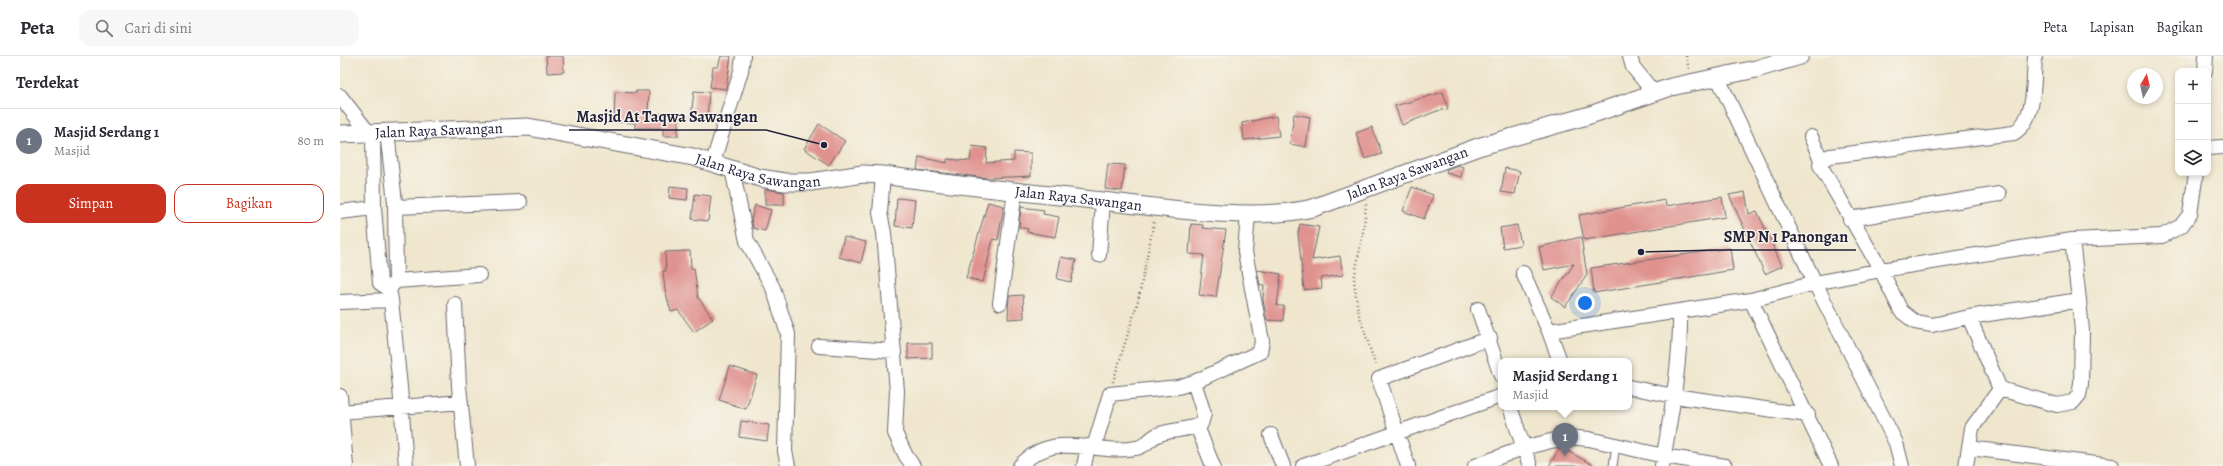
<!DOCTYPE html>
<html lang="id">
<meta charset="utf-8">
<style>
body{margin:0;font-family:Alegreya,serif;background:#f7f7f7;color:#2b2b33}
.controls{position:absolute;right:12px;top:12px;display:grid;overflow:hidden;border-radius:8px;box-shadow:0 2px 6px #0003}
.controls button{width:36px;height:36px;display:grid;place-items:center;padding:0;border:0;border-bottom:1px solid #e1e1e2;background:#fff;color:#2b2b33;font:20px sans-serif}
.compass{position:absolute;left:1787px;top:12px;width:36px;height:36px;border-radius:50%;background:#fff;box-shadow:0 2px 6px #0003;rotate:8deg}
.you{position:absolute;left:1245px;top:247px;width:14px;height:14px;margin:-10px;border:3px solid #fff;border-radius:50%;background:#1a73e8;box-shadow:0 0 0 6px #1a73e833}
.badge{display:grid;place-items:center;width:26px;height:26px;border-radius:50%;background:#c8321e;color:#fff;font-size:13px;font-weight:700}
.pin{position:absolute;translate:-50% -33px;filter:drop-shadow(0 1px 2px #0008)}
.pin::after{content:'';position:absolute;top:21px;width:14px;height:12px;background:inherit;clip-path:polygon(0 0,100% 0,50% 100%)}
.popup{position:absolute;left:1158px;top:302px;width:134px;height:52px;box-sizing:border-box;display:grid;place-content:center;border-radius:8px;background:#fff;filter:drop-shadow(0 1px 3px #0005);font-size:13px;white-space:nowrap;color:#7c7c81}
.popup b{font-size:15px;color:#2b2b33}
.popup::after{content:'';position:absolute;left:50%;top:100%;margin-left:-8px;border:8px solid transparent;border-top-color:#fff}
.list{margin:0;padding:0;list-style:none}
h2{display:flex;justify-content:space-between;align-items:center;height:52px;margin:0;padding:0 16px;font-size:17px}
h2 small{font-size:13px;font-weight:400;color:#7c7c81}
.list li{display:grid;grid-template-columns:26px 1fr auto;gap:12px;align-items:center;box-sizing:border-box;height:64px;padding:0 16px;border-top:1px solid #e1e1e2}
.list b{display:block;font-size:15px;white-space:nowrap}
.list p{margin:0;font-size:13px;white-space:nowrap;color:#7c7c81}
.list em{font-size:13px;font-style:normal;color:#7c7c81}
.actions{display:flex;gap:8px;padding:12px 16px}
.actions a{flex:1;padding:9px 0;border:1px solid #c8321e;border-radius:12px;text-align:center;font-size:14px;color:#c8321e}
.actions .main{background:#c8321e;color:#fff}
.icon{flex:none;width:22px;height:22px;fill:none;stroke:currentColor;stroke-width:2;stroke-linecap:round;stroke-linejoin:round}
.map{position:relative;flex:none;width:1883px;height:410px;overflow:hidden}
header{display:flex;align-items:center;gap:24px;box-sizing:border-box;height:56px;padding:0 20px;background:#fff;border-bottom:1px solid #e1e1e2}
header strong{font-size:19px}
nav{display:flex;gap:22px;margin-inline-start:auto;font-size:14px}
.search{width:280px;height:36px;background:#f7f7f7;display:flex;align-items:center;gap:10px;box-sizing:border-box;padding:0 14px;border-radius:12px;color:#7c7c81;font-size:15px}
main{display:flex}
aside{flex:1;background:#fff}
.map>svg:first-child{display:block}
.building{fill:#e0928f}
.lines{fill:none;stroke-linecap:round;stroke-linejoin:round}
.service-casing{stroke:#6a676e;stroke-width:9}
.minor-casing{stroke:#6a676e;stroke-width:16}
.tertiary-casing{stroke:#6a676e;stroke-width:19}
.path{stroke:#6a676e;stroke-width:2.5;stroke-dasharray:1 3;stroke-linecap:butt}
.service{stroke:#fff;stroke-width:7}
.minor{stroke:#fff;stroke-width:14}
.tertiary{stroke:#fff;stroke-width:17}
.labels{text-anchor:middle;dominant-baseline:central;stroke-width:3;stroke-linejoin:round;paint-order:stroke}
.street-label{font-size:15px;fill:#22223b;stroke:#f7f3e8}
.leader{fill:none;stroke:#22223b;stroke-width:1.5}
.callout-dot{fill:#22223b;stroke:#f7f3e8;stroke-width:1.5}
.callout-label{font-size:16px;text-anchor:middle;font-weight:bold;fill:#22223b;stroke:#f7f3e8;stroke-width:3;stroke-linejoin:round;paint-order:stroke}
</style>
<header>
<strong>Peta</strong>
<div class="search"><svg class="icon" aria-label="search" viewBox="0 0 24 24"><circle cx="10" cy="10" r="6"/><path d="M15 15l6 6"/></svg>Cari di sini</div>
<nav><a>Peta</a><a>Lapisan</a><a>Bagikan</a></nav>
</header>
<main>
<aside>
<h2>Terdekat<small></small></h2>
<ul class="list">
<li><span class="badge" style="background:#6b7280">1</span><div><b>Masjid Serdang 1</b><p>Masjid</p></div><em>80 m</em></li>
</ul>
<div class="actions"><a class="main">Simpan</a><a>Bagikan</a></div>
</aside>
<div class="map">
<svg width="1883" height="410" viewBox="0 0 1883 410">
<rect width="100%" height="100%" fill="#f7f3e8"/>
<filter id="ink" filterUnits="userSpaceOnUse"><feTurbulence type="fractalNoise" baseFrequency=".025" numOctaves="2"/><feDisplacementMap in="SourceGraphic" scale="8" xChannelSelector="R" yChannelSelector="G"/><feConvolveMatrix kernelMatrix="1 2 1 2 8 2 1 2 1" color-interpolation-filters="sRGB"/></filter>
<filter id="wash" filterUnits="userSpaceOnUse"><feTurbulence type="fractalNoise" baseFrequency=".012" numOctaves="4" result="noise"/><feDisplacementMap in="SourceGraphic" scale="16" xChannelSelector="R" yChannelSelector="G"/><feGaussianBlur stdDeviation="0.9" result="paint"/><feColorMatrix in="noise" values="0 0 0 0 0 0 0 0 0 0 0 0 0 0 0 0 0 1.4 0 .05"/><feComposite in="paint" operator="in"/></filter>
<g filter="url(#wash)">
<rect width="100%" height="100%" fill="#efe6cd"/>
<g id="blocks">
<!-- building -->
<path class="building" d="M206 0H223L224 16 207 17Z
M381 0H391L386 33 370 31 373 11H378Z
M296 35H309L308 58 338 57V80H323V72H295V67L274 66 275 36 296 37Z
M354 35 369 36 367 63 351 62Z
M1103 36 1108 53 1097 55 1062 69 1055 50Z
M954 58 970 61 966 91 950 88Z
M936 60 939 80 904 84 902 67Z
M479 68 505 85 489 109 464 93Z
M1032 71 1042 98 1025 103 1016 77Z
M632 90 647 92 646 107 674 105V96L691 97V120L647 122 577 114 579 101 607 107V103L630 105Z
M768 108 785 109 782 135 765 133Z
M1118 109 1123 111 1121 121 1106 117 1107 113Z
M1165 112 1180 115 1175 138 1161 136Z
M330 130 348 132 347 144 329 142Z
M1072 131 1093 139 1084 163 1063 155Z
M425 133 444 136V149H425Z
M1405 136 1409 158 1417 155 1442 210 1425 218 1389 139Z
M355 138 371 140 368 165 352 163Z
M1382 141 1385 161 1244 184 1239 159 1325 144 1326 150Z
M557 142 575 144 572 172 555 170Z
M648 146 664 150 658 184 653 183 643 226 626 222Z
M415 149 431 154 425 175 413 172 411 163Z
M681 151 704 154 703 158 719 161 715 181 687 176 688 173 679 171Z
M851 168 863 169V172L886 174 876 241 859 239 864 199 849 198Z
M960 168 979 171 972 204 1000 200 1003 219 981 222 982 232 964 234 958 177Z
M1177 169 1181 189 1163 192 1160 172Z
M504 181 526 186 521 207 499 201Z
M1241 181 1247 219 1225 251 1211 241 1234 208 1204 214 1199 191Z
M1390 192 1393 214 1254 237 1251 212Z
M350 195 351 213 354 212 358 241 373 263 354 276 338 254 331 256 325 234 323 215H326L325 196Z
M721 201 736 204 731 226 717 223Z
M917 214 941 218 937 250H944L943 265 927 264 923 244 924 230 920 229Z
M683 239 684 262 668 263 669 240Z
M568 287H592V302L568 303Z
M390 310 417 319 406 353 379 344Z
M401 365 429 369 427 385 399 381Z
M1220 391 1255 410H1209Z"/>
</g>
</g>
<g filter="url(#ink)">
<use href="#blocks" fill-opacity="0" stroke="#6a676e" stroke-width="1"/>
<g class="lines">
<defs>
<path id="service" d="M1273 410 1276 389"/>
<path id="minor" d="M1695 0C1693 25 1697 62 1674 77L1490 100 1481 104 1480 109 1541 214 1561 255 1575 266 1592 269 1629 261 1739 244 1732 184
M1290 1 1293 11 1314 37
M1865 15 1866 0
M1377 20 1475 227 1556 387 1562 410
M0 40 28 76
M33 76 34 152 40 227 49 233 51 244 60 331 66 410
M47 76 55 146 56 225 49 233
M1471 81 1481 104
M1868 92 1883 91
M373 106 401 15 403 0
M392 113 407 185 433 232 448 278 445 395 448 410
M543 119 540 157 544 177 557 335 555 377 566 400 573 410
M55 151 180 146
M0 156 34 152
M1510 163 1659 138
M759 199 763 145
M1183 217 1209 275 1220 305
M56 225 139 219
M1411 244 1491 410
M0 246 51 244
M660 247 675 135
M115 248 119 330 127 410
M1138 253 1161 320
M1629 261 1660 333 1717 349 1733 346 1739 339 1741 328 1742 275 1739 244
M1209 275 1411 244 1475 227 1541 214 1732 184 1822 180 1841 170 1850 158 1856 117
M479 290 554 295
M1289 331 1334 340 1468 359
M0 340 6 410
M1170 351 1190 410
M0 356 121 346
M857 370 873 410
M931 379 943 410
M754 391 770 338 838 331 854 326
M1629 392 1772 410
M680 410C715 372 755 400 796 392 805 391 809 383 817 379 831 373 847 375 861 368L864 358 854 326 920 296 922 285 905 196 908 158
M744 410 748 390
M963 410 1161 340
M1068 410 1039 323 1150 282
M1135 410 1183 392 1227 381 1249 383 1324 400 1385 410
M1322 410C1331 359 1341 307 1340 255
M1626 410 1632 372 1660 333"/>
<g id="tertiary">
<path id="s1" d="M0 78 188 71 353 101 420 122 445 126H471L523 118 543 119C616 130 689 136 762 145 826 152 912 166 973 152L1138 91 1250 59 1331 31 1416 13 1460 0"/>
</g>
</defs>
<!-- service casing -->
<use href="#service" class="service-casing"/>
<!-- minor casing -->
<use href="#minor" class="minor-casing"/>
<!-- tertiary casing -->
<use href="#tertiary" class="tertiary-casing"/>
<!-- path -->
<path class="path" d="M1346 0 1349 13
M1026 148 1024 171 1014 224 1018 255 1036 311
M773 326 798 245 814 166"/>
<!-- service -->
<use href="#service" class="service"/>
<!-- minor -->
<use href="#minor" class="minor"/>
<!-- tertiary -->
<use href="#tertiary" class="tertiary"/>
</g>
</g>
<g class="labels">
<!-- street labels -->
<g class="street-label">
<text stroke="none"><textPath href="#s1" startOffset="99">Jalan Raya Sawangan</textPath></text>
<text stroke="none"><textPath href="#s1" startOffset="423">Jalan Raya Sawangan</textPath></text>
<text stroke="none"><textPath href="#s1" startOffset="1083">Jalan Raya Sawangan</textPath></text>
<text stroke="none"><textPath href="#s1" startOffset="747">Jalan Raya Sawangan</textPath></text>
</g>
</g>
<!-- callouts -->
<path class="leader" d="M484 89L426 74H229M1301 196L1376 194H1516"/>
<g class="callout-dot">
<circle cx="484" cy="89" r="4"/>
<circle cx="1301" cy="196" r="4"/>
</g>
<g class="callout-label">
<text x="327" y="66">Masjid At Taqwa Sawangan</text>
<text x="1446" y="186">SMP N 1 Panongan</text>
</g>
</svg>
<div class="controls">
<button>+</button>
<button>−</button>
<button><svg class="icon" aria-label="layers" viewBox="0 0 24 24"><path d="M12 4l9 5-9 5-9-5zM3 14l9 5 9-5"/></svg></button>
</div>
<svg class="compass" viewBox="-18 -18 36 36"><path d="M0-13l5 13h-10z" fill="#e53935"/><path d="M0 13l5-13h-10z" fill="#7c7c81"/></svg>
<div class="you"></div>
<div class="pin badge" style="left:1225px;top:400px;background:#6b7280">1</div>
<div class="popup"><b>Masjid Serdang 1</b>Masjid</div>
</div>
</main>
